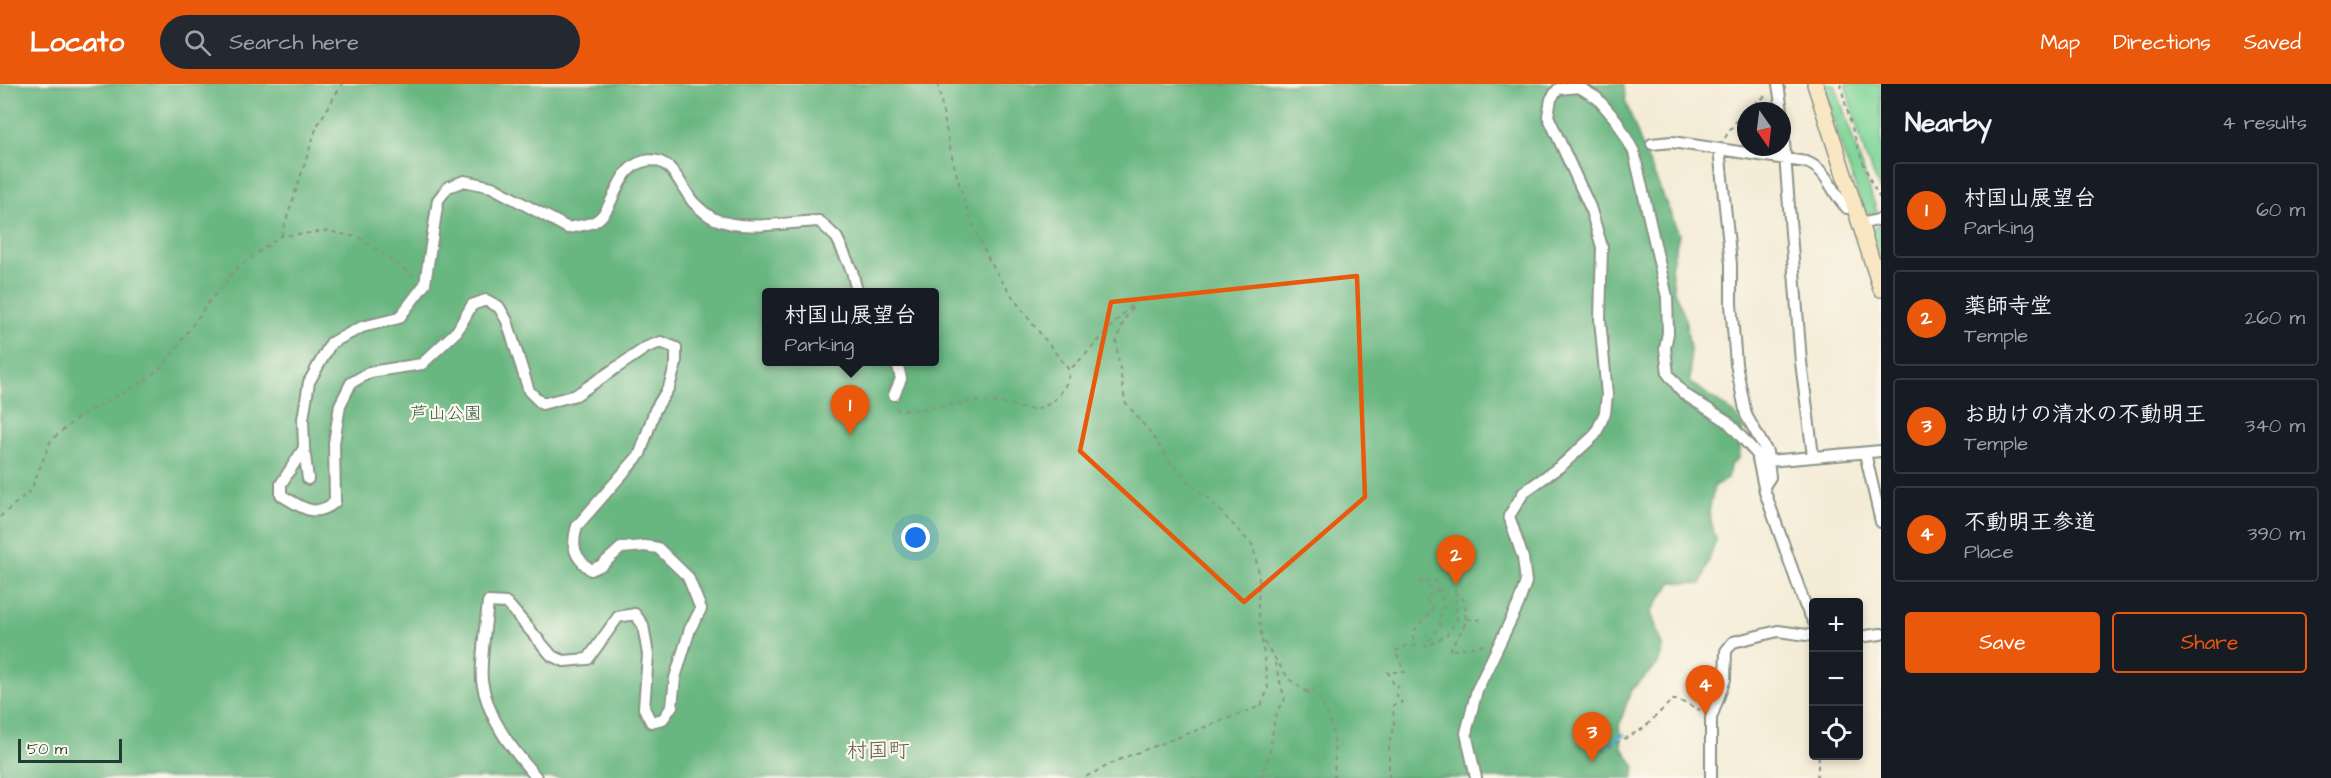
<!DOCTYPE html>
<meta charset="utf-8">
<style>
body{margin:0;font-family:"Architects Daughter","Klee One",sans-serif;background:#242831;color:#f1f3f6}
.controls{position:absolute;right:18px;bottom:18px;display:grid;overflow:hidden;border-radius:6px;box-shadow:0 3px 9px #0003}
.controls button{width:54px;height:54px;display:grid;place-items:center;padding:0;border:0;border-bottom:2px solid #363941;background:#171b24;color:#f1f3f6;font:30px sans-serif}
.compass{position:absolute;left:1737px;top:18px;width:54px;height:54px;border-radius:50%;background:#171b24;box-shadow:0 3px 9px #0003;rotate:166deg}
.scale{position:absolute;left:18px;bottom:15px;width:104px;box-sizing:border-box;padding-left:6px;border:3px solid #1f3d34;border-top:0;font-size:16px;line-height:21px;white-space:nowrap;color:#1f3d34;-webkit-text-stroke:4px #fbf7ec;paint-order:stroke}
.you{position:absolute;left:916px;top:454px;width:21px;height:21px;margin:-15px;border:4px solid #fff;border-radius:50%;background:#1a73e8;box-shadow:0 0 0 9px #1a73e833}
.badge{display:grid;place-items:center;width:39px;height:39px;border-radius:50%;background:#ea580c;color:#fff;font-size:20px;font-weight:700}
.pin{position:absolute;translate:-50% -50px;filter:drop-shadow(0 2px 3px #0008)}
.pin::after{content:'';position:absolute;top:32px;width:21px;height:18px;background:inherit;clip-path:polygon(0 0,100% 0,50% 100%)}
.popup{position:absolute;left:762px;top:204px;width:177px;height:78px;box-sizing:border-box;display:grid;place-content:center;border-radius:6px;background:#171b24;filter:drop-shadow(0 2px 4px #0005);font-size:20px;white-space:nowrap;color:#9ea1a6}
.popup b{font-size:22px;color:#f1f3f6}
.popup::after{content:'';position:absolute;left:50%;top:100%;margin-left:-12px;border:12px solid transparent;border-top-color:#171b24}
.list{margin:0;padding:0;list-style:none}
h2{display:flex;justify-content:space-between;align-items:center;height:78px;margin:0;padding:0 24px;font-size:26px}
h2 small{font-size:20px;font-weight:400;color:#9ea1a6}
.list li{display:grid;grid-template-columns:39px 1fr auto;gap:18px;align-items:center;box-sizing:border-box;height:96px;margin:0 12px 12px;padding:0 12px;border:2px solid #363941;border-radius:6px}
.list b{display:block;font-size:22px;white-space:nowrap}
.list p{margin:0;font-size:20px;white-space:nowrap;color:#9ea1a6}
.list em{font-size:20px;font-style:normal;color:#9ea1a6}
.actions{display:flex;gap:12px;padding:18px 24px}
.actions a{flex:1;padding:14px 0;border:2px solid #ea580c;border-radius:6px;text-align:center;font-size:21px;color:#ea580c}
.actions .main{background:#ea580c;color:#fff}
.icon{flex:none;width:33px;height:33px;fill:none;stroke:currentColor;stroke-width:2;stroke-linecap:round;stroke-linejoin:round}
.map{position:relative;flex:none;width:1881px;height:694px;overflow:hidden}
header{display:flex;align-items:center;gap:36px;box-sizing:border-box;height:84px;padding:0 30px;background:#ea580c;color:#fff}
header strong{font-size:28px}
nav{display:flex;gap:33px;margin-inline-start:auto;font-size:21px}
.search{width:420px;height:54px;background:#242831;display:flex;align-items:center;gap:15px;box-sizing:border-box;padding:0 21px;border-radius:33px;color:#9ea1a6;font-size:22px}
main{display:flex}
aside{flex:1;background:#171b24}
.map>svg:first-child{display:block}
.green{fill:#7fd598;stroke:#4f8966;stroke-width:1.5}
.forest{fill:#67b680;stroke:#437a5a;stroke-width:1.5;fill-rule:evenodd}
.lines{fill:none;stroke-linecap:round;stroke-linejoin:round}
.stream{stroke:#47adc6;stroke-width:4.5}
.street-casing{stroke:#8a9486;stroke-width:14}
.secondary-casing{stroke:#8a9486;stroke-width:18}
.path{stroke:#8a9486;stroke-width:2;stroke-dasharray:4.5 4.5;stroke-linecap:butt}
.street{stroke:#fff;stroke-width:10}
.secondary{stroke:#f9e7c3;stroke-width:15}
.marked{fill:none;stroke:#e8590c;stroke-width:4.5;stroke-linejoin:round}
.labels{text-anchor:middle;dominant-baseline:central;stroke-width:4.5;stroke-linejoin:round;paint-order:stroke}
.park-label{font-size:18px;fill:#325b48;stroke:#fbf7ec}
.quarter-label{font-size:21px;fill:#5e5c4a;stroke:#fbf7ec}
</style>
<header>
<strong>Locato</strong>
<div class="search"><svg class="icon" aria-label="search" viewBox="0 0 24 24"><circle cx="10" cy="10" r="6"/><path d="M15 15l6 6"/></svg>Search here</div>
<nav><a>Map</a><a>Directions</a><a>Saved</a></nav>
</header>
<main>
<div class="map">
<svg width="1881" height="694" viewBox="0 0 1881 694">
<rect width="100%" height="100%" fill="#fbf7ec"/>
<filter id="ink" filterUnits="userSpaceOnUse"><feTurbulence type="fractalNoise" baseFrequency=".0167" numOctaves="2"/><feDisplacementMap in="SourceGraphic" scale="12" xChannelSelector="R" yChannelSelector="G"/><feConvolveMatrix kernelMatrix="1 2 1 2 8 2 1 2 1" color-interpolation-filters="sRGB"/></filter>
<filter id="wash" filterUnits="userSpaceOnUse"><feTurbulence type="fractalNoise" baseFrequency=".008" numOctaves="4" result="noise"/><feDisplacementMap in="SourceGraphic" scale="24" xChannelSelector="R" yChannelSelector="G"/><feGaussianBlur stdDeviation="1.35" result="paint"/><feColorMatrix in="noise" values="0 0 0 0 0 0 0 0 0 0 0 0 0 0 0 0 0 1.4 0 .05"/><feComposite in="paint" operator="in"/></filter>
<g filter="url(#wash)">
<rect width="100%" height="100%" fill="#f4ecd7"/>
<!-- green -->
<path class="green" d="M1824 0H1835L1877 128 1866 131 1864 128 1840 59Z
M1845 0H1881V108L1865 71Z
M1881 141V185L1870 146Z"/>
<!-- forest -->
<path class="forest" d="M0 0H1624L1625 16 1641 59 1679 150 1671 183 1674 206 1685 234 1690 264V298L1735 330 1743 344 1739 374 1730 382 1728 394 1714 402 1709 429 1716 456 1701 500 1672 498 1651 528 1663 565 1658 580 1631 606 1619 642 1622 663 1635 683 1633 694H0ZM766 208H934V278H766Z"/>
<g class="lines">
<!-- stream -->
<path class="stream" d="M1591 669 1623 651"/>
</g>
</g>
<g filter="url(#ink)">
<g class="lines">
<defs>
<path id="street" d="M1778 0 1782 27
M1782 32 1801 278 1813 372
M1652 60 1672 58 1806 78C1829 86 1830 108 1847 124L1855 123
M1719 65 1731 180V220L1736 280 1746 331 1767 368 1770 393 1764 402
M1861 140 1881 135
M894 311 901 295 897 278
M304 364 308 395
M1865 369 1881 438
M1768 377 1881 367
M1858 553 1881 550
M537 694C512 665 488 636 482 597 480 578 486 539 488 518L507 519 552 572 564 577 588 575 618 533 635 530 643 541 648 571 644 624 651 638 663 635 672 622 675 594 690 545 701 525 688 493 658 464 645 462 621 464 602 481 591 486C574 473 571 463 577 442L640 370 655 326 669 303 676 279V264L661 258 647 263 576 311 542 320 529 307 507 237 499 223 486 216 472 221 457 247 422 280 370 288 351 299 340 321 334 359 335 418C314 435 301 423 281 411V400L304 364 303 335 309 298 331 259 362 243 399 234 425 200 438 116 448 103 464 97 492 103 568 144C576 142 587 141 594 138 616 127 614 84 645 77 672 71 680 102 693 118 698 123 708 132 715 135 745 148 788 138 819 137L837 154 852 187 857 208
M1476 694 1466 649 1477 606 1518 521 1526 498 1523 474 1509 432 1524 408 1562 381 1595 351 1605 329 1607 311 1600 235 1602 163 1590 123 1548 32 1551 15 1558 5 1579 3 1597 14 1617 37 1634 68 1667 213 1668 249 1665 264 1668 290 1684 310 1727 337 1757 370 1765 408 1805 521 1814 538
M1711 694V634L1725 595 1726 567 1733 558 1778 547 1814 552"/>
<path id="secondary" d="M1815 0 1881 205"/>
</defs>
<!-- street casing -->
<use href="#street" class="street-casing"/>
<!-- secondary casing -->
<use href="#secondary" class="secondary-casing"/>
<!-- path -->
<path class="path" d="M938 0C949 65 962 132 997 189 1018 223 1044 254 1069 286 1091 267 1109 243 1130 223L1133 216 1132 224 1124 236 1116 259 1125 318 1152 351 1173 382 1197 406 1209 415 1253 462 1259 490 1258 524 1268 605 1261 622 1123 674 1083 694
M1840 0C1851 39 1860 81 1881 116
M1725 54C1735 36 1749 22 1766 12
M281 152 317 42 342 0
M896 323 898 326C931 327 963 315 995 318 1007 319 1024 326 1036 325 1053 323 1070 301 1069 286
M0 433 31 406 51 356 81 331 143 298 164 281 208 219 238 183 281 152 328 147 360 154 413 192
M1455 509V502
M1467 535 1485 536
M1264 558 1289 595 1310 611 1308 606H1313C1335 636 1336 658 1334 694
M1600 668 1644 644 1672 616H1678L1700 626
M1263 694 1262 686C1277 666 1267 634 1285 616L1274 576
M1389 694V661L1394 639 1393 621 1402 619 1396 610 1398 601H1394L1388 588H1405L1395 567 1406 562H1415C1414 559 1413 555 1413 552 1413 543 1429 533 1433 523L1425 515 1437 506 1420 498 1434 496C1442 503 1441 515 1444 526L1439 534 1440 541 1425 563 1447 551 1457 535 1455 509 1465 517C1468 549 1461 543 1449 567L1484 561
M1817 694 1819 672"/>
<!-- street -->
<use href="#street" class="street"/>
<!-- secondary -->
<use href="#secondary" class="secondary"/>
</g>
</g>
<!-- marked area -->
<path class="marked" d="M1357 192 1365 413 1244 518 1080 367 1111 218Z"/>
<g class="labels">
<!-- park labels -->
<g class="park-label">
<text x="446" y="329">芦山公園</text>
</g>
<!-- quarter labels -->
<g class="quarter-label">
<text x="878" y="666">村国町</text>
</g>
</g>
</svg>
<div class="controls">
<button>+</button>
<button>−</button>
<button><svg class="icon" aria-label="locate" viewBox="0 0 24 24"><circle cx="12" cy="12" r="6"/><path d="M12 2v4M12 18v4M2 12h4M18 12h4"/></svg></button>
</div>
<svg class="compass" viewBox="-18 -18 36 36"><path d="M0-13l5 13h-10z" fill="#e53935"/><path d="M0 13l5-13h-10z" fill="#9ea1a6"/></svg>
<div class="scale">50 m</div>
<div class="you"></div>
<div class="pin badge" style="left:850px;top:351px">1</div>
<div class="popup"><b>村国山展望台</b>Parking</div>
<div class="pin badge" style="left:1456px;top:501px">2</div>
<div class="pin badge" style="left:1592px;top:678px">3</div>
<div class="pin badge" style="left:1705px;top:631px">4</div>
</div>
<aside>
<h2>Nearby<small>4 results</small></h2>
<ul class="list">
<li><span class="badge">1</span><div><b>村国山展望台</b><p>Parking</p></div><em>60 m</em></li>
<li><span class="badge">2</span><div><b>薬師寺堂</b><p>Temple</p></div><em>260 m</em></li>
<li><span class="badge">3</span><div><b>お助けの清水の不動明王</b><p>Temple</p></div><em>340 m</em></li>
<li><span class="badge">4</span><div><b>不動明王参道</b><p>Place</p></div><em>390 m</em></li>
</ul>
<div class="actions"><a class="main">Save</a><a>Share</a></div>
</aside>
</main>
